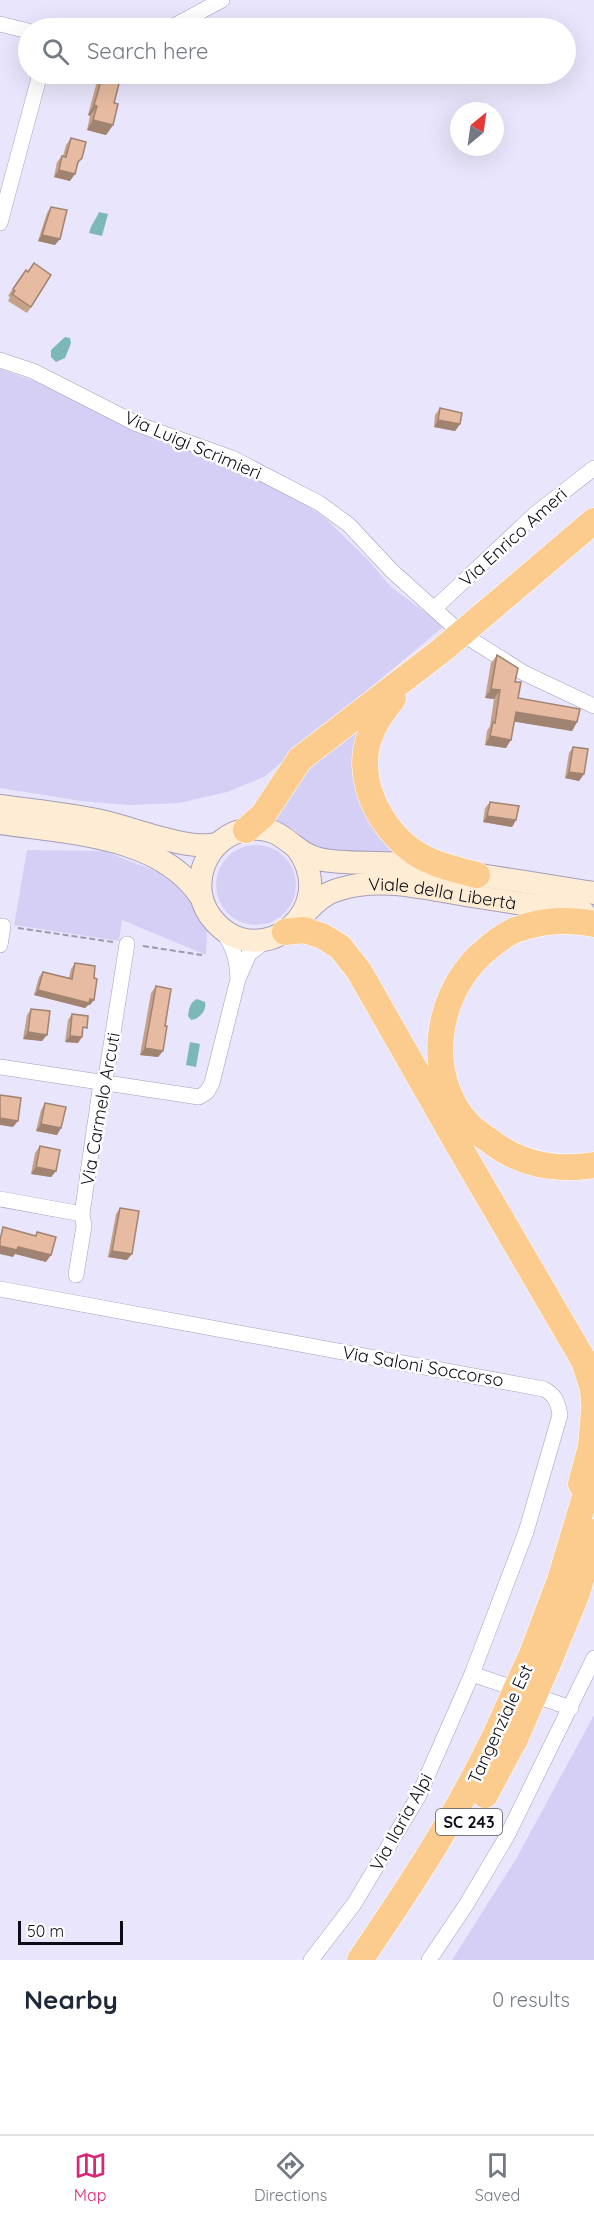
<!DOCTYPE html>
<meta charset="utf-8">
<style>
body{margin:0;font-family:Quicksand,sans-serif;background:#f2f2f3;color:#1f2937}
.compass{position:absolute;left:450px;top:102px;width:54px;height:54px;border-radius:50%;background:#fff;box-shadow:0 6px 24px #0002;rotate:29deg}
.scale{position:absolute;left:18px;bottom:15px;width:105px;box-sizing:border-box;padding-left:6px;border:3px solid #0e0c16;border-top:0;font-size:16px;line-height:21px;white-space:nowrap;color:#0e0c16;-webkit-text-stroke:4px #fff;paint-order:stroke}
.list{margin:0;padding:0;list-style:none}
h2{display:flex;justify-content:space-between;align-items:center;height:78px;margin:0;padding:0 24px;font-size:26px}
h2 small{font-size:20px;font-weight:400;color:#747a83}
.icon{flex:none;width:33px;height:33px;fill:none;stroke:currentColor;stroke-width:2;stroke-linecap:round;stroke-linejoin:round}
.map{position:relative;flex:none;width:594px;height:1960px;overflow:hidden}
.search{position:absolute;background:#fff;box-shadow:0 6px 24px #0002;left:18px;right:18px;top:18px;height:66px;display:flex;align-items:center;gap:15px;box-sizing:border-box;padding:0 21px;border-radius:33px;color:#747a83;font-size:22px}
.sheet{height:174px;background:#fff}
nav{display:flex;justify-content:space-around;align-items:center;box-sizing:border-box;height:84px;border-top:2px solid #e0e1e3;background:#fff;font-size:16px;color:#747a83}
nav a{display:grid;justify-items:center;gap:3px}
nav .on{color:#db2777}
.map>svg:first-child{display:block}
.green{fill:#d6cff5}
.water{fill:#7cb8b8}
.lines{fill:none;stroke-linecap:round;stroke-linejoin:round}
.minor-casing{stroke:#a49fba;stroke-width:16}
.secondary-casing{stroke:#a49fba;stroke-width:24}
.trunk-casing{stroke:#fff;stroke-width:27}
.path{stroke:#9c99ab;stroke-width:2;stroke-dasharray:6 3;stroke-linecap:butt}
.minor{stroke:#fff;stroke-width:15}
.secondary{stroke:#feecd5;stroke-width:22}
.trunk{stroke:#fccb8e;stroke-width:26}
.trunk-bridge-casing{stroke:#fff;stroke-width:27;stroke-linecap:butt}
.trunk-bridge{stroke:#fccb8e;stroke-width:26}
.wall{fill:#c6a18a}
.shaded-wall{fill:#a18371}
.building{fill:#e6bba1;stroke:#a18371;stroke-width:1.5}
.labels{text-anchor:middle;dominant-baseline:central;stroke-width:5;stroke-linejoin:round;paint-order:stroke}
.shield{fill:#fff;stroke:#56555c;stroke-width:1.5}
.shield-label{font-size:16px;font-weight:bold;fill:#0e0c16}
.street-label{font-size:18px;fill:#0e0c16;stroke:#fff}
</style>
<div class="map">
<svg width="594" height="1960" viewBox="0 0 594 1960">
<rect width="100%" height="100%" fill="#e9e5fc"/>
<!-- green -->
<path class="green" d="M0 369 49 386 157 439 228 465 288 492 325 518 368 560 391 587 444 626 264 777 227 792 179 803 129 805 81 801 0 788Z
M369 713 358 754 414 859 319 852 295 830 271 817 292 783Z
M216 885a40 40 0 1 1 80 0a40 40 0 1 1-80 0Z
M27 850 104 851 183 882 207 931 206 955 122 920 119 941 14 925Z
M594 1715V1960H452L516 1859Z"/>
<!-- water -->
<path class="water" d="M99 212 108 214 102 236 89 233C92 222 96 220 99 212Z
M65 337 70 338 71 343 65 358 56 362 51 357V350Z
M197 999 205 1002C207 1011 199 1019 191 1020L188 1016C189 1009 190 1002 197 999Z
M190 1042 200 1044 196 1067 186 1065Z"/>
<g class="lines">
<defs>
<path id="minor" d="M0 24 28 31
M170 28 222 0
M0 223 40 74
M0 360 33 371 137 424 232 458 319 503 349 525 392 571 452 625
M435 608 534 515 594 468
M472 640 524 673 594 706
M222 931C234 947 237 959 238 979L249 954 267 940
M0 945 3 926
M0 1067 199 1097 207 1092 212 1083 238 979
M0 1199 82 1214
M76 1275 84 1226 82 1214 101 1083 107 1071 127 944
M0 1289 544 1389C555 1395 558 1402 560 1415L526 1532 472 1674 418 1797 354 1904 311 1960
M472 1674 571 1708
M429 1960 466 1905 507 1836 594 1658"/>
<g id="secondary">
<path d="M0 806C35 811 71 814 105 822 135 829 189 851 217 844"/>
<path d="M0 823C66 833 161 835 201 897"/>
<path d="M297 848C342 910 261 973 215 922 184 889 205 834 250 829 284 825 292 853 319 859 345 865 374 861 400 864 465 872 530 883 594 893"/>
<path id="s1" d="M304 914C314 904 323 894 337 890 379 876 423 888 465 895 504 901 544 907 584 913"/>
</g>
<path id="trunk" d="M393 699C380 714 369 731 366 751 359 796 392 846 433 862 447 868 463 871 477 875
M246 830 263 815 300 759 442 650 594 521
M594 924C566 919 545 920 518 929 504 934 491 945 480 955 435 998 424 1077 469 1125 475 1131 483 1136 490 1141 521 1165 557 1171 594 1165
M285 932 304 930 322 936 340 947 359 971 461 1150 584 1361 593 1389 594 1404
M581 1484 591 1446 594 1411
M532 1654 560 1580 594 1467
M549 1661 577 1593 594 1532
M485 1795 515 1739
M360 1960C409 1888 457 1815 495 1736"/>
</defs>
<!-- minor casing -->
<use href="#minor" class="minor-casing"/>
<!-- secondary casing -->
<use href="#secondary" class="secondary-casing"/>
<!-- trunk casing -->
<use href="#trunk" class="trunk-casing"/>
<!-- path -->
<path class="path" d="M18 928 113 942
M143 946 202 955"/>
<!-- minor -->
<use href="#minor" class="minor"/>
<!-- secondary -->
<use href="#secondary" class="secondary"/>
<!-- trunk -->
<use href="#trunk" class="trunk"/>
<defs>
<path id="trunk-bridge" d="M495 1736 532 1654
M515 1739 549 1661"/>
</defs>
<!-- trunk-bridge casing -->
<use href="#trunk-bridge" class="trunk-bridge-casing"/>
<!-- trunk-bridge -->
<use href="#trunk-bridge" class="trunk-bridge"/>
</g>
<!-- wall -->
<path class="wall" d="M102 74H110L114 103 113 125 106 135 87 130 90 116 88 115 97 81Z
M71 138 77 165 70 181 54 177 57 162 62 156H63L66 145Z
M51 207 55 245 38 241 47 213Z
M21 276 31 307 27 313 8 301 10 297 8 296Z
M440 408 460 424 455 431 434 427 435 415Z
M497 655 515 682 518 698 577 722 572 731 514 721 506 748 485 745 487 731 490 726 494 699 485 698 491 663Z
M573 747 584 774 579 781 565 778 569 753Z
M490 802 516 820 512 827 483 822 485 808Z
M75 963 90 1005H88L85 1008 34 995 39 977 43 972 69 978 71 969Z
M156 986 165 1026 163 1051 158 1057 140 1055 151 993Z
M31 1009 42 1041 23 1039 27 1015Z
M72 1014 83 1034 78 1043 65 1042 68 1020Z
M45 1103 61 1128 57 1135 36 1131 41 1110Z
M40 1146 56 1171 51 1177 31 1174 35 1153Z
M120 1208 127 1260 108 1257 116 1214Z"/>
<!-- shaded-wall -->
<path class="shaded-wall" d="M94 105 97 106 90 116 88 115Z
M93 120 113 125 106 135 87 130Z
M59 170 75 174 70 181 54 177Z
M42 235 60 239 55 245 38 241Z
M438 420 460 424 455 431 434 427Z
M491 689 500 690 494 699 485 698Z
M516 712 577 722 572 731 510 721Z
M490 736 511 740 506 748 485 745Z
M569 772 584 774 579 781 565 778Z
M487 816 516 820 512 827 483 822Z
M38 990 90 999 94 1000 90 1005H88L85 1008 34 995Z
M28 1032 47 1035 42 1041 23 1039Z
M70 1036 82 1037 78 1043 65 1042Z
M145 1048 163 1051 158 1057 140 1055Z
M0 1118 18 1121 13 1127 0 1125Z
M41 1124 61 1128 57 1135 36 1131Z
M36 1167 56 1171 51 1177 31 1174Z
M0 1246 18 1247 51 1255 46 1262 15 1254 13 1257 0 1254Z
M112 1251 132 1254 127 1260 108 1257Z"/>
<!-- building -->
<path class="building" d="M103 74H110L121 76 114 103 118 104 113 125 93 120 97 106 94 105Z
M71 138 86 142 82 158 78 162 75 174 59 170 62 156 66 157Z
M51 207 67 210 60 239 42 235Z
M34 263 51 275 31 307 12 294 15 291 13 289 26 270 28 272Z
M440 408 462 413 460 424 438 420Z
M497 655 518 668 515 682H521L518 698 580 709 577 722 516 712 511 740 490 736 493 722 495 723 500 690 491 689Z
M573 747 588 749 584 774 569 772Z
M490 802 519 806 516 820 487 816Z
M75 963 95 966 94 978 97 979 94 1000 90 999 89 1003 38 990 43 972 72 979Z
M156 986 171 989 165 1026H167L163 1051 145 1048Z
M31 1009 50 1011 47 1035 28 1032Z
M72 1014 88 1016 87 1028 83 1027 82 1037 70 1036Z
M0 1095 21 1098 18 1121 0 1118Z
M45 1103 66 1107 61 1128 41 1124Z
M40 1146 60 1150 56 1171 36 1167Z
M120 1208 139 1211 132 1254 112 1251Z
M3 1227 36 1236 37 1232 56 1237 51 1255 18 1247 17 1250 0 1246V1240Z"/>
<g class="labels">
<!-- shield labels -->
<rect class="shield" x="436" y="1809" width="66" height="26" rx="4.5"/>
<g class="shield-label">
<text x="469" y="1822">SC 243</text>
</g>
<!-- street labels -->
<g class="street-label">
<text transform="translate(193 445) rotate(23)">Via Luigi Scrimieri</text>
<text transform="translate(513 537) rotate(-42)">Via Enrico Ameri</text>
<text stroke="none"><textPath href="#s1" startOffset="148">Viale della Libertà</textPath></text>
<text transform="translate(100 1109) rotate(-80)">Via Carmelo Arcuti</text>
<text transform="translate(423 1366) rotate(10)">Via Saloni Soccorso</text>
<text transform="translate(500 1724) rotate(-65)">Tangenziale Est</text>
<text transform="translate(401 1822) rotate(-61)">Via Ilaria Alpi</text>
</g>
</g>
</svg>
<svg class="compass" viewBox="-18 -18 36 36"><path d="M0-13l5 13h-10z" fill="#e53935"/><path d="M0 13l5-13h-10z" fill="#747a83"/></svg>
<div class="scale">50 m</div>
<div class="search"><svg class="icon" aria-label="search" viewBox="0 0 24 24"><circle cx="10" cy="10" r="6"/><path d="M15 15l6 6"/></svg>Search here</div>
</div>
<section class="sheet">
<h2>Nearby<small>0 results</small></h2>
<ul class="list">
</ul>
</section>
<nav>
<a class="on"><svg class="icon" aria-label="map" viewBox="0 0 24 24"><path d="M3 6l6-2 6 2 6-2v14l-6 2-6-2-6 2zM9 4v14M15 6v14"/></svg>Map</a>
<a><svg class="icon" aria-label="directions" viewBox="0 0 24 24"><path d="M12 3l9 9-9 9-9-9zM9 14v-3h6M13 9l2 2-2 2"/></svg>Directions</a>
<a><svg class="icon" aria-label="saved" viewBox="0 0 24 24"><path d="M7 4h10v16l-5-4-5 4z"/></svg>Saved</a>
</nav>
